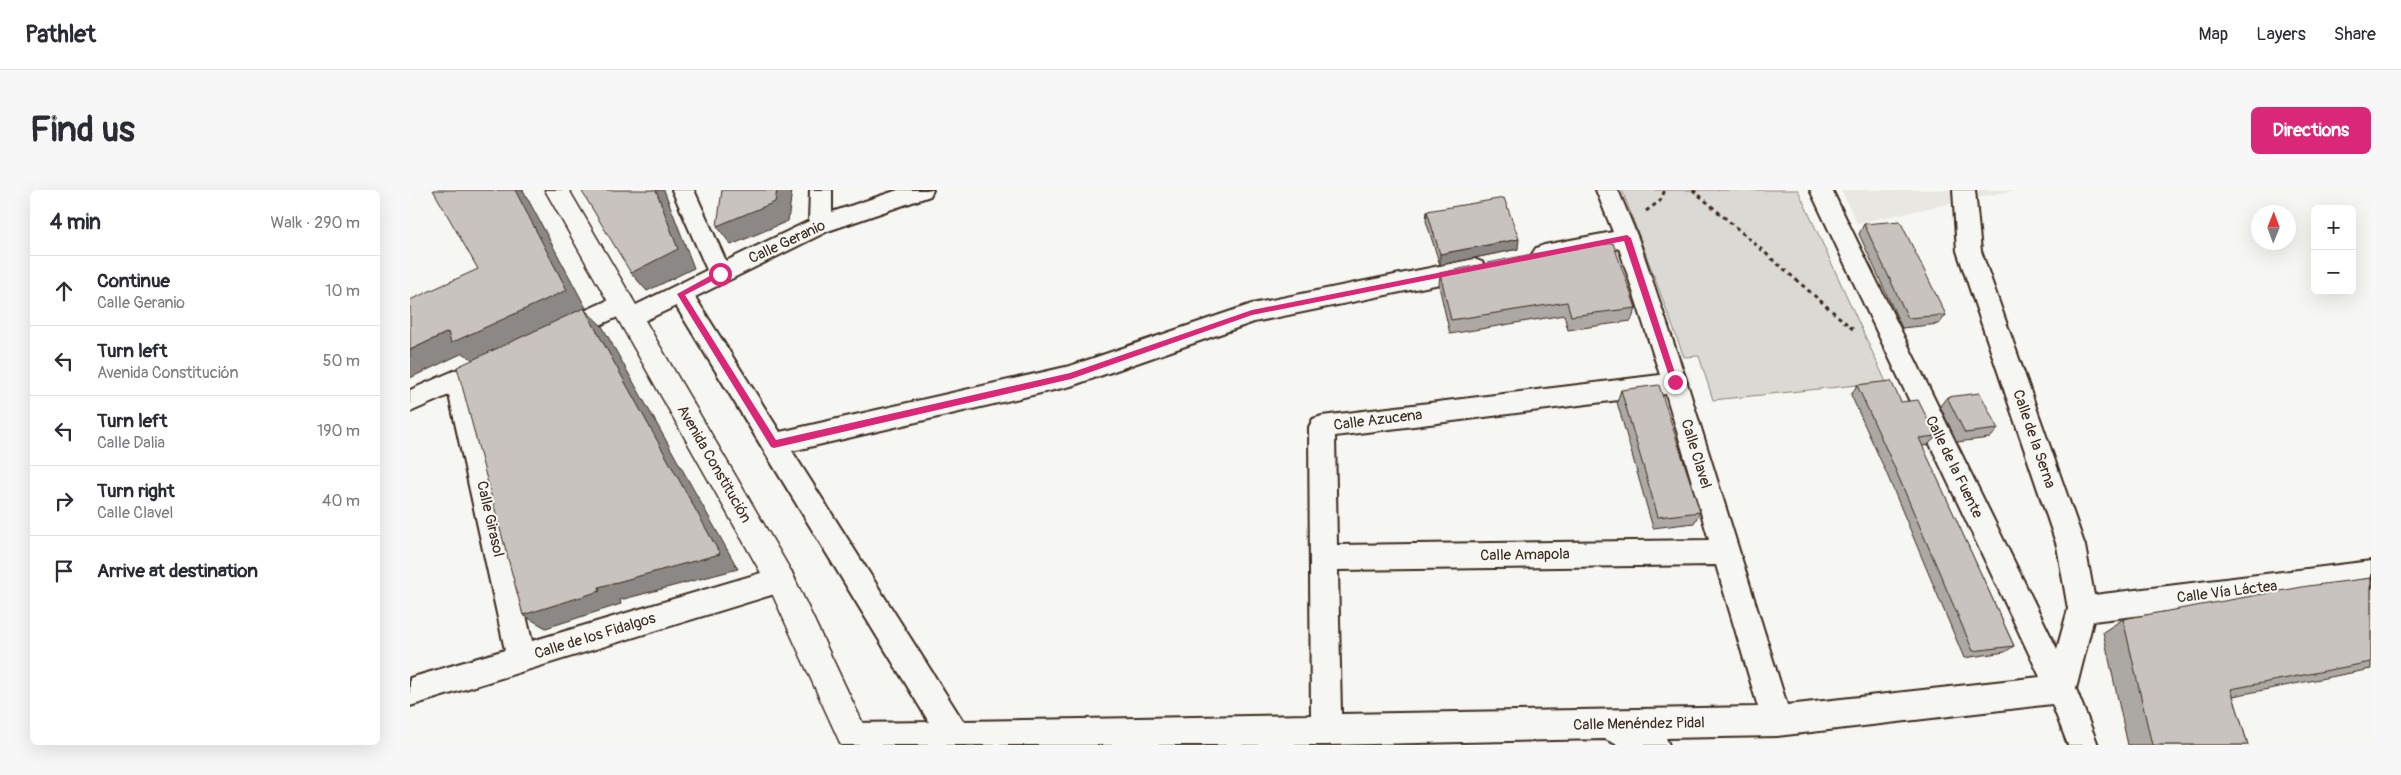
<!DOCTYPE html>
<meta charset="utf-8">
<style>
body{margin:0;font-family:Pangolin,sans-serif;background:#f7f7f7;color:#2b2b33}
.controls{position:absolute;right:15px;top:15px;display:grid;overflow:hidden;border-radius:8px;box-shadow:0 5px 20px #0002}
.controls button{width:45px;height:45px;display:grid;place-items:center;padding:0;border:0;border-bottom:1px solid #e1e1e2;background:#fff;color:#2b2b33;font:25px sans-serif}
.compass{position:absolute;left:1841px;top:15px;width:45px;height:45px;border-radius:50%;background:#fff;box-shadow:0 5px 20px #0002;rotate:1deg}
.stop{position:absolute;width:15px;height:15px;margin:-11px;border:4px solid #db2777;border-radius:50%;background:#fff}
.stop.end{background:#db2777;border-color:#fff;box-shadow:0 1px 5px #0008}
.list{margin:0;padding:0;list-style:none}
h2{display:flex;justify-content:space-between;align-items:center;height:65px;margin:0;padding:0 20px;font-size:21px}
h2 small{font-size:16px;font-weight:400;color:#7c7c81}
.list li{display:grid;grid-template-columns:32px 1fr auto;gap:15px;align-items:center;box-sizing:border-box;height:70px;padding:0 20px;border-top:1px solid #e1e1e2}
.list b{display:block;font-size:19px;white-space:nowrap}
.list p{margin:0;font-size:16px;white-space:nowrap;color:#7c7c81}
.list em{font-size:16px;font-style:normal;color:#7c7c81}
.icon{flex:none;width:28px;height:28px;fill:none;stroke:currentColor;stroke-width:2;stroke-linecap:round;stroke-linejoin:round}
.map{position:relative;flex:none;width:1961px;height:555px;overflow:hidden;border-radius:8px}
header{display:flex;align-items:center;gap:30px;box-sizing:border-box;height:70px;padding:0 25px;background:#fff;border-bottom:1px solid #e1e1e2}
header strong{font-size:24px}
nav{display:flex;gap:28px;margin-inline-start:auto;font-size:18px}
.intro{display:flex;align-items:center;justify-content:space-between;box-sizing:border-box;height:120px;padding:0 30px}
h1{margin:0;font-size:35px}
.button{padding:12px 22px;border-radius:8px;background:#db2777;color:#fff;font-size:18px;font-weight:700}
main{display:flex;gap:30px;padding:0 30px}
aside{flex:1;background:#fff;border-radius:8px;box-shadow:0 5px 20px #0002}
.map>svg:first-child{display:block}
.built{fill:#e8e7e2}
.green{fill:#dad9d3;stroke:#8a8278}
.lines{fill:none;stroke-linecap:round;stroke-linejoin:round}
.street-casing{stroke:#3b2a1e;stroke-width:4}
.secondary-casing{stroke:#3b2a1e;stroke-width:3}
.path{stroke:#3b2a1e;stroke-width:3;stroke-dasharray:4 4;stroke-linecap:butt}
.street{fill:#f6f6f2;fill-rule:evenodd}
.secondary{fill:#f6f6f2;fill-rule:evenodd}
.wall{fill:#aca8a3;stroke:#3b2a1e}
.shaded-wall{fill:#8c8885;stroke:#3b2a1e}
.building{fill:#c8c3be;stroke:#3b2a1e}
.route{fill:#db2777}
.labels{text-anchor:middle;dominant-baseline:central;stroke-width:4;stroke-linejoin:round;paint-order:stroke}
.street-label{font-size:15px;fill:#3b2a1e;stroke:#f6f6f2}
</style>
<header>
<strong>Pathlet</strong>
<nav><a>Map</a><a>Layers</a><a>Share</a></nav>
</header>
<div class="intro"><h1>Find us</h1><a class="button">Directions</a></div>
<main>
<aside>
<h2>4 min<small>Walk · 290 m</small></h2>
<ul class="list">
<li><svg class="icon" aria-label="ahead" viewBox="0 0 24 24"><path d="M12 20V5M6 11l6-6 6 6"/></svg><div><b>Continue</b><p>Calle Geranio</p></div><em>10 m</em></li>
<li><svg class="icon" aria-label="left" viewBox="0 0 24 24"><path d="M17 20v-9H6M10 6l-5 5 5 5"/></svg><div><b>Turn left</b><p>Avenida Constitución</p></div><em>50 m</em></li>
<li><svg class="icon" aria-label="left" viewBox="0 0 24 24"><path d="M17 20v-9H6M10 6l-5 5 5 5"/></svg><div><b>Turn left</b><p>Calle Dalia</p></div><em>190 m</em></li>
<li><svg class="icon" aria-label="right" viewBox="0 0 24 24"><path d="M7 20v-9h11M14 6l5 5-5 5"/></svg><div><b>Turn right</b><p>Calle Clavel</p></div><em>40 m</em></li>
<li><svg class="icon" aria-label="arrive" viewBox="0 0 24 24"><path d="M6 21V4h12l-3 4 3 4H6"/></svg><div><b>Arrive at destination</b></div></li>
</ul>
</aside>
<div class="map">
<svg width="1961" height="555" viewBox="0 0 1961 555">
<rect width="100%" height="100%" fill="#f6f6f2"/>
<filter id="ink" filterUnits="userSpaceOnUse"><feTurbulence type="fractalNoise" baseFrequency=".02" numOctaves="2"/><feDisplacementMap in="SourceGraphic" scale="10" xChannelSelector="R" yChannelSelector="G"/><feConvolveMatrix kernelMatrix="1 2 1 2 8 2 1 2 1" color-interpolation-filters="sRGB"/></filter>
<g filter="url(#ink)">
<!-- built -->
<path class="built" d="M1431 0H1605L1447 33Z"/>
<!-- green -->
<path class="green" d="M1212 0H1388L1476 192 1303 210 1289 166 1274 167Z"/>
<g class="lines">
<defs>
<path id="street" d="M262 0H284L316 71 399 31 400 0H422V22L488 0H523L520 6 418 41 285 107 370 242 660 176 842 114 1064 69 1072 72 1076 78 1072 84 1064 87 844 132 661 196 382 261 553 531 901 525 899 237 903 229 912 226 1250 185 1209 58 1134 73 1126 70 1122 64 1126 58 1134 55 1203 42 1186 0H1208L1228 48 1277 193 1377 515 1630 487 1400 0H1422L1647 459 1658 419 1647 356 1547 61 1543 0H1565L1571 61 1675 356 1684 405 1961 371V397L1683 431 1666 499 1688 555H1658L1642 514 1367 546 1256 548 1259 555H1208L1195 549 916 555H433L430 548 434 537 445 533 519 532 266 116 221 137 213 135 209 128 210 126 152 152 143 149 140 142 143 135 205 107 213 105 221 107 224 116 297 80ZM1256 204 1299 350 927 355 925 246ZM1306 375 1348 517 931 524 928 380Z
M64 172 73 175 76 182 73 189 62 194 122 451 371 377 381 381 385 390 381 399 0 516V488L95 460 39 205 0 222V200Z"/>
<path id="secondary" d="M135 0H159L381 381 463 555H431L360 399Z"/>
</defs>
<!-- street casing -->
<use href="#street" class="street-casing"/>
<!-- secondary casing -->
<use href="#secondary" class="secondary-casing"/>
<!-- path -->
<path class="path" d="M1283 0 1445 141
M1236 21 1250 11 1255 0"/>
<!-- street -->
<use href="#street" class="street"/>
<!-- secondary -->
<use href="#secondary" class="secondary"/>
</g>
<!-- wall -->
<path class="wall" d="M1017 21 1108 59 1030 75 1016 31Z
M1454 34 1536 125 1529 134 1492 138 1449 44Z
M1030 83 1226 118 1221 131 1158 140 1154 125 1040 144 1029 96Z
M1447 195 1491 212 1526 246 1518 255 1512 256 1604 456 1595 462 1554 468 1476 282 1441 205Z
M1211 200 1290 322 1284 333 1243 338 1207 212Z
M1537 207 1588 239 1580 248 1547 252 1530 216Z
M1961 388V479L1823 506 1838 555H1718L1693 442 1713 429Z"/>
<!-- shaded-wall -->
<path class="shaded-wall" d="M105 0H113L176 118 174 119 192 136 328 379 210 410 211 414 136 438 113 425 63 170 53 163 0 188V160L38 142Z
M246 0H254L284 78 237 101 221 83Z
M367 0H382L378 31 321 55 307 36Z
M1109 49 1108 59 1030 75V64Z"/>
<!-- building -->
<path class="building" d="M23 0H105L157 100 41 153 38 142 0 160V110L68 79Z
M171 0H246L268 59 221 83Z
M312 0H367L365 12 307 36Z
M1094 8 1109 49 1030 64 1017 21Z
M1490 31 1536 125 1498 128 1454 34Z
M1203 53 1226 118 1161 126 1157 112 1041 130 1030 83 1117 65Z
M174 118 310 364 189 397 190 401 113 425 47 177Z
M1481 191 1491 212 1508 210 1526 246 1509 248 1604 456 1563 461 1483 274 1447 195Z
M1249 195 1290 322 1248 327 1211 200Z
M1570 203 1588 239 1555 243 1537 207Z
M1961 388V472L1821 499 1838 555H1742L1713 429 1898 396Z"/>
</g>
<!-- route -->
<path class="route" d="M1217 45 1221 48 1268 192 1265 196 1261 192 1214 51 842 125 661 189 364 258 361 257 267 104 307 82H312V86L275 105 366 250 660 183 842 120Z"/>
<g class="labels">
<!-- street labels -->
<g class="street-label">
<text transform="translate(377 52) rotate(-25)">Calle Geranio</text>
<text transform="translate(968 230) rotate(-7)">Calle Azucena</text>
<text transform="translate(1624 249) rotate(71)">Calle de la Serna</text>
<text transform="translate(1286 264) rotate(73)">Calle Clavel</text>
<text transform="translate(304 274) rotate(60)">Avenida Constitución</text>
<text transform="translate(1544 277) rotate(64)">Calle de la Fuente</text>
<text transform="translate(80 329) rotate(77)">Calle Girasol</text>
<text transform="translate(1115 365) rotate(-1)">Calle Amapola</text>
<text transform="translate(1817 402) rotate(-7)">Calle Vía Láctea</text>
<text transform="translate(185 446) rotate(-17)">Calle de los Fidalgos</text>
<text transform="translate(1229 534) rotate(-1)">Calle Menéndez Pidal</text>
</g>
</g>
</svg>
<div class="controls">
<button>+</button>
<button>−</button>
</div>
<svg class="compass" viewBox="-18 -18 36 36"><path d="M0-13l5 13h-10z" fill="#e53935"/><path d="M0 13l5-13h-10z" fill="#7c7c81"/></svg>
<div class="stop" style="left:310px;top:84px"></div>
<div class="stop end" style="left:1265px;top:192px"></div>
</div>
</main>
